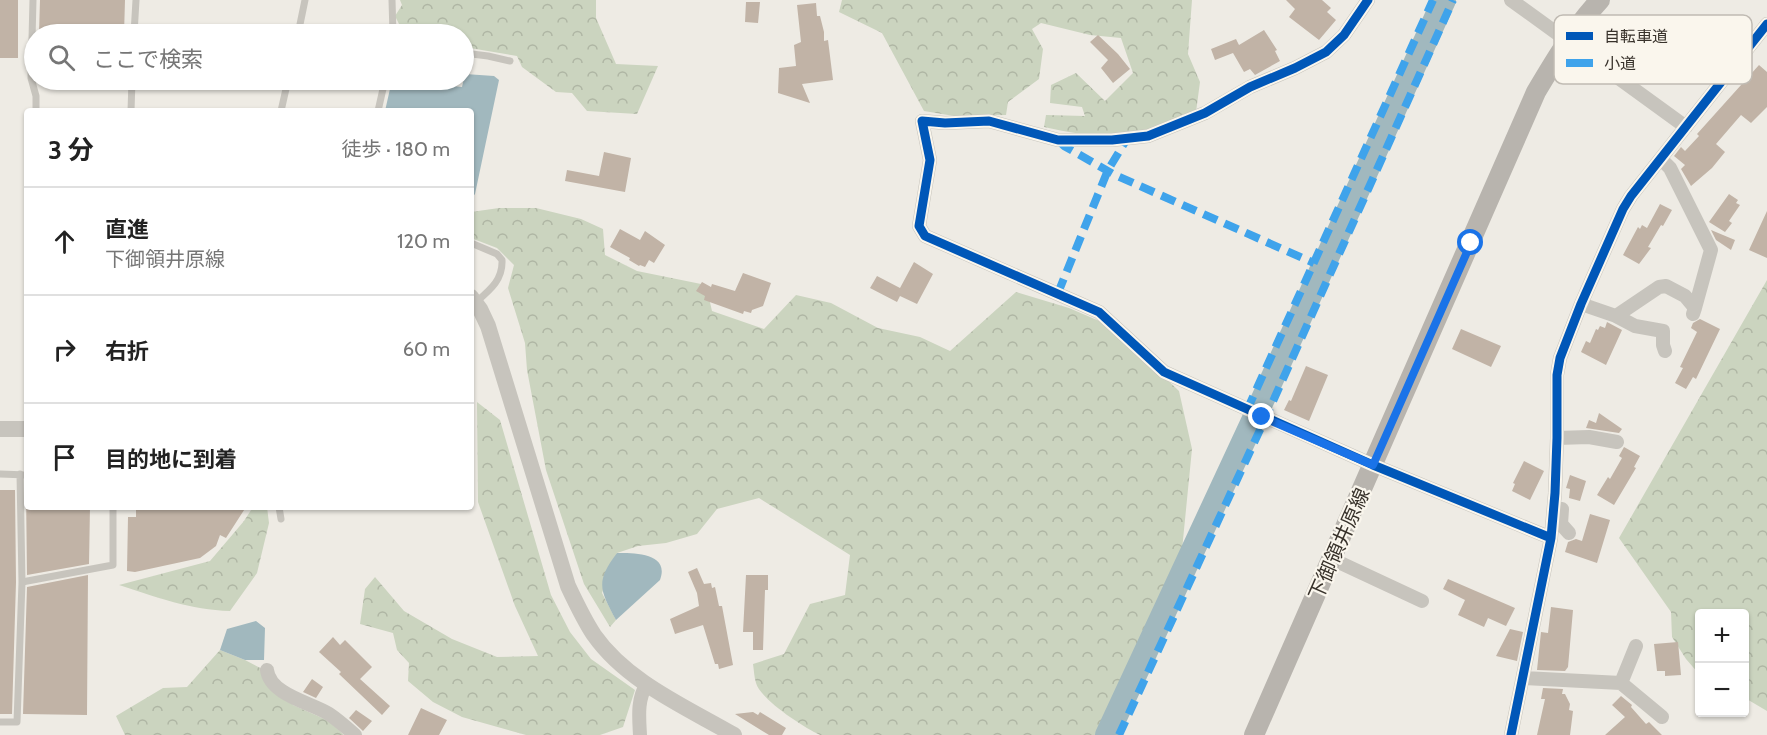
<!DOCTYPE html>
<html lang="ja">
<meta charset="utf-8">
<style>
body{margin:0;font-family:Cabin,"Noto Sans JP",sans-serif;background:#f6f6f6;color:#222}
.controls{position:absolute;right:18px;bottom:18px;display:grid;overflow:hidden;border-radius:6px;box-shadow:0 2px 4px #0004}
.controls button{width:54px;height:54px;display:grid;place-items:center;padding:0;border:0;border-bottom:2px solid #e0e0e0;background:#fff;color:#222;font:30px sans-serif}
.stop{position:absolute;width:18px;height:18px;margin:-14px;border:4px solid #1a73e8;border-radius:50%;background:#fff}
.stop.end{background:#1a73e8;border-color:#fff;box-shadow:0 2px 6px #0008}
.list{margin:0;padding:0;list-style:none}
h2{display:flex;justify-content:space-between;align-items:center;height:78px;margin:0;padding:0 24px;font-size:26px}
h2 small{font-size:20px;font-weight:400;color:#767676}
.list li{display:grid;grid-template-columns:39px 1fr auto;gap:18px;align-items:center;box-sizing:border-box;height:108px;padding:0 24px;border-top:2px solid #e0e0e0}
.list b{display:block;font-size:22px;white-space:nowrap}
.list p{margin:0;font-size:20px;white-space:nowrap;color:#767676}
.list em{font-size:20px;font-style:normal;color:#767676}
.icon{flex:none;width:33px;height:33px;fill:none;stroke:currentColor;stroke-width:2;stroke-linecap:round;stroke-linejoin:round}
.map{position:relative;flex:none;width:1767px;height:735px;overflow:hidden}
.search{position:absolute;background:#fff;box-shadow:0 2px 4px #0004;left:24px;top:24px;width:450px;height:66px;display:flex;align-items:center;gap:15px;box-sizing:border-box;padding:0 21px;border-radius:33px;color:#767676;font-size:22px}
.panel{position:absolute;background:#fff;box-shadow:0 2px 4px #0004;left:24px;top:108px;width:450px;height:402px;border-radius:6px}
.map>svg:first-child{display:block}
.forest{fill:url(#forest-crowns)}
.water{fill:#a1b8be}
.lines{fill:none;stroke-linecap:round;stroke-linejoin:round}
.river{stroke:#a1b8be;stroke-width:24}
.building{fill:#c1b3a6}
.service{stroke:#c7c4bd;stroke-width:7}
.minor{stroke:#c7c4bd;stroke-width:14}
.tertiary{stroke:#c7c4bd;stroke-width:16}
.secondary{stroke:#b8b4ae;stroke-width:20}
.quiet{stroke:#3fa3eb;stroke-width:8;stroke-dasharray:15 8;stroke-linecap:butt}
.cycleway-casing{stroke:#faf6ed;stroke-width:13}
.cycleway{stroke:#0057b8;stroke-width:9}
.route{stroke:#1a73e8;stroke-width:8}
.labels{text-anchor:middle;dominant-baseline:central;stroke-width:4.5;stroke-linejoin:round;paint-order:stroke}
.street-label{font-size:20px;fill:#38322b;stroke:#faf6ed}
.key{fill:#faf6ed;stroke:#c0bbb3;stroke-width:1.5}
.key-label{font-size:16px;fill:#38322b}
</style>
<div class="map">
<svg width="1767" height="735" viewBox="0 0 1767 735">
<defs>
<pattern id="forest-crowns" width="20" height="18" patternUnits="userSpaceOnUse" patternTransform="scale(1.5)"><rect width="20" height="18" fill="#cbd4bf"/><path d="M2 6a3 3 0 1 1 6 0M12 15a3 3 0 1 1 6 0" fill="none" stroke="#afb6a4"/></pattern>
</defs>
<rect width="100%" height="100%" fill="#eeebe4"/>
<!-- forest -->
<path class="forest" d="M400 0H596V18L616 64 658 66 637 114 587 111 572 93 556 92 522 67 517 56 464 47V34H409L403 32 395 16 402 5Z
M842 0H1192L1188 54 1200 82 1196 112C1183 118 1168 126 1154 130 1117 141 1080 135 1044 127L1046 115 1085 116 1082 107 1050 103 1051 85 1076 73 1105 101 1133 73 1121 38 1090 35 1041 23 1032 29 1043 49 1039 79 1008 102 1006 115 954 116 924 111 882 33 839 12Z
M499 208H536L581 219 603 229 605 255 637 271 706 285 712 311 764 329 796 295 831 303 878 328 920 337 950 351 1016 292 1069 308 1111 326 1179 391 1192 449 1182 550 1131 675 1104 735H820C803 727 761 700 756 683 754 677 754 670 753 664L784 654 810 604 845 595 850 555 759 498 717 509 697 534 666 543 638 546 617 553 602 593 616 620 610 627 584 584 546 470 527 370 525 343 508 288 514 265 497 248 471 238V212Z
M1767 280V711L1745 698 1744 614H1700L1699 674 1686 659 1672 637 1671 612 1619 538Z
M477 402 500 420 551 595 570 632 591 659 635 690 623 727 600 735H526L462 717 433 702 408 681 409 663 397 650 393 633 360 624 365 589 375 577 404 611 452 639 497 657 538 656 515 606 478 502Z
M253 507H267L269 523 257 573 230 611C191 610 156 597 119 585L210 561 244 521Z
M220 650 245 660 268 672 293 705 329 721 344 735H125L116 716 163 688 187 687Z"/>
<!-- water -->
<path class="water" d="M465 74 494 76 499 80 475 194 471 199V111H385L392 80 462 87Z
M617 553C635 553 670 553 660 580L616 620C600 590 595 582 617 553Z
M256 621 265 628 264 660H245L220 650 227 629Z"/>
<g class="lines">
<!-- river -->
<path class="river" d="M1107 735 1252 423 1444 0"/>
</g>
<!-- building -->
<path class="building" d="M0 0H18V58H0Z
M40 0H125L124 34H39Z
M1286 0H1322L1331 8 1327 12 1336 20 1319 40 1289 17 1295 9Z
M746 2H760L758 23 745 22Z
M816 3 817 16H820L824 32V41L828 40 833 80 802 84 810 103 778 93 779 68 796 66 794 45 801 42 797 5Z
M1264 30 1277 50 1275 51 1280 61 1255 75 1250 69 1244 72 1233 53 1215 60 1211 49 1236 39 1239 45Z
M1098 35 1118 54 1130 69 1113 83 1101 68 1108 60 1090 42Z
M1759 65 1767 72V107L1751 123 1741 115 1716 144 1725 152 1712 168 1691 186 1681 169 1685 165 1674 156 1681 147 1685 151 1699 136 1697 134Z
M604 152 631 158 625 192 565 181 567 170 599 176Z
M1729 194 1738 200 1736 203 1740 205 1729 221 1732 223 1725 232 1709 222Z
M1660 204 1672 210 1663 226 1661 225 1648 247 1651 248 1639 264 1623 255 1638 227 1640 229 1642 225 1647 228Z
M1767 211V258L1749 250Z
M620 229 640 240 645 231 665 245 654 263 649 260 645 267 640 265 639 266 629 260 630 258 610 247Z
M1711 230 1735 240 1731 250 1716 240Z
M914 262 933 274 917 304 900 296 897 302 870 288 877 276 900 288Z
M743 273 771 283 763 306 752 310 751 313 744 311 743 314 704 300 705 296 696 291 702 282 711 287 712 284 735 291Z
M1700 319 1720 329 1696 379 1693 377 1686 389 1675 383 1683 368 1680 367 1697 332 1691 328 1693 323Z
M1607 322 1622 330 1606 365 1581 352 1586 341 1590 343 1596 329 1598 330 1600 326 1605 328Z
M1461 329 1501 346 1491 367 1452 349Z
M1306 366 1328 375 1309 421 1284 410 1289 400 1291 401Z
M1599 413 1622 429 1619 433 1586 428 1589 420 1596 423Z
M1624 447 1640 456 1634 467 1636 468 1614 505 1597 495 1608 477 1610 479 1622 458 1619 456Z
M1524 461 1544 471 1530 500 1512 491 1515 484 1513 483Z
M1570 475 1586 481 1580 501 1569 498 1570 489 1566 488Z
M0 490H15L16 582 12 714H0Z
M26 490 27 507H90L89 564 27 575Z
M136 507H246L226 538 220 535 216 546 200 558 135 572 127 571 128 517H136Z
M1590 514 1610 520 1597 563 1565 552 1568 542 1576 539 1582 541Z
M697 568 704 584 711 583 712 588 715 587 719 606H722L733 665 719 669 718 664H715L703 625 675 634 670 619 699 606 697 593 688 572Z
M88 575 87 715 23 714 27 587Z
M746 575H768V590H765L763 650H753V632H743Z
M1448 579 1515 608 1506 626 1488 618 1484 627 1458 615 1465 600 1443 589Z
M1551 607 1573 610 1568 667 1565 671 1537 670 1541 632 1548 633Z
M1510 629 1523 632 1517 661 1496 656Z
M333 637 340 645 345 640 372 667 360 679 390 706 382 715 339 674 341 672 319 652Z
M1678 642 1681 675 1665 676V671H1657L1654 644Z
M312 679 323 687 316 698 303 692Z
M1543 688 1563 689 1562 694H1565L1570 704 1569 710 1573 711 1570 735H1537L1545 699H1541Z
M1621 696 1632 705 1631 707 1646 724 1649 722 1662 735H1605L1625 717 1612 705Z
M421 708 447 720 439 735H408Z
M356 710 372 721 363 731 349 718Z
M753 712 758 715 760 712 786 728 782 735H769L735 714Z"/>
<g class="lines">
<!-- service -->
<path class="service" d="M33 0 31 78 36 96V111
M392 0 393 34
M134 34 136 0
M298 34 305 0
M464 53 488 56 510 61
M131 111 132 80
M281 111 288 80
M378 111 385 80
M471 243 497 254 502 260C503 280 490 290 475 303
M0 474 27 475
M279 507 281 519
M22 582 113 565V507
M0 722H17L22 582 20 474"/>
<!-- minor -->
<path class="minor" d="M1368 0 1344 35 1326 52 1295 68 1250 87 1205 113 1148 136 1112 140H1058L989 121 945 123 922 121 930 160 919 226 925 236 1099 312 1164 372 1373 465 1551 538
M1511 0 1686 127
M1661 159 1670 168 1711 250 1695 308
M1581 304 1616 316 1635 326 1663 331V345L1665 351
M1616 316 1659 287 1666 286 1685 296 1695 308 1693 314
M1557 438 1589 437 1617 442
M1562 509 1561 524 1569 533
M1332 559 1422 601
M267 670C270 695 312 703 329 714 338 720 347 728 355 735
M1523 678 1621 683 1662 717
M1621 683 1636 646
M640 735C639 717 637 699 647 684
M1511 735 1551 538 1555 493 1557 438V375L1560 358 1581 304 1623 209 1631 196 1767 24"/>
<!-- tertiary -->
<path class="tertiary" d="M471 297 480 309 488 326 568 586C576 603 584 620 594 635 627 682 686 707 734 735
M0 429H27"/>
<!-- secondary -->
<path class="secondary" d="M1254 735 1536 92C1555 60 1574 28 1600 0"/>
<!-- quiet -->
<path class="quiet" d="M1060 142 1064 146 1115 175 1314 263
M1058 293 1108 170 1128 137
M1247 410 1433 0
M1119 735 1265 419 1453 0"/>
<defs>
<path id="cycleway" d="M1368 0 1344 35 1326 52 1295 68 1250 87 1205 113 1148 136 1112 140H1058L989 121 945 123 922 121 930 160 919 226 925 236 1099 312 1164 372 1373 465 1551 538
M1511 735 1551 538 1555 493 1557 438V375L1560 358 1581 304 1623 209 1631 196 1767 24"/>
</defs>
<!-- cycleway casing -->
<use href="#cycleway" class="cycleway-casing"/>
<!-- cycleway -->
<use href="#cycleway" class="cycleway"/>
</g>
<g class="lines">
<!-- route -->
<path class="route" d="M1262 417 1373 465 1471 243"/>
</g>
<g class="labels">
<!-- street labels -->
<g class="street-label">
<text transform="translate(1339 544) rotate(-66)">下御領井原線</text>
</g>
</g>
<!-- legend -->
<rect x="1554" y="15" width="198" height="69" rx="9" class="key"/>
<rect x="1566" y="32" width="27" height="8" fill="#0057b8"/>
<rect x="1566" y="59" width="27" height="8" fill="#3fa3eb"/>
<g class="key-label">
<text x="1604" y="42">自転車道</text>
<text x="1604" y="69">小道</text>
</g>
</svg>
<div class="controls">
<button>+</button>
<button>−</button>
</div>
<div class="stop" style="left:1471px;top:243px"></div>
<div class="stop end" style="left:1262px;top:417px"></div>
<div class="search"><svg class="icon" aria-label="search" viewBox="0 0 24 24"><circle cx="10" cy="10" r="6"/><path d="M15 15l6 6"/></svg>ここで検索</div>
<section class="panel">
<h2>3 分<small>徒歩 · 180 m</small></h2>
<ul class="list">
<li><svg class="icon" aria-label="ahead" viewBox="0 0 24 24"><path d="M12 20V5M6 11l6-6 6 6"/></svg><div><b>直進</b><p>下御領井原線</p></div><em>120 m</em></li>
<li><svg class="icon" aria-label="right" viewBox="0 0 24 24"><path d="M7 20v-9h11M14 6l5 5-5 5"/></svg><div><b>右折</b></div><em>60 m</em></li>
<li><svg class="icon" aria-label="arrive" viewBox="0 0 24 24"><path d="M6 21V4h12l-3 4 3 4H6"/></svg><div><b>目的地に到着</b></div></li>
</ul>
</section>
</div>
